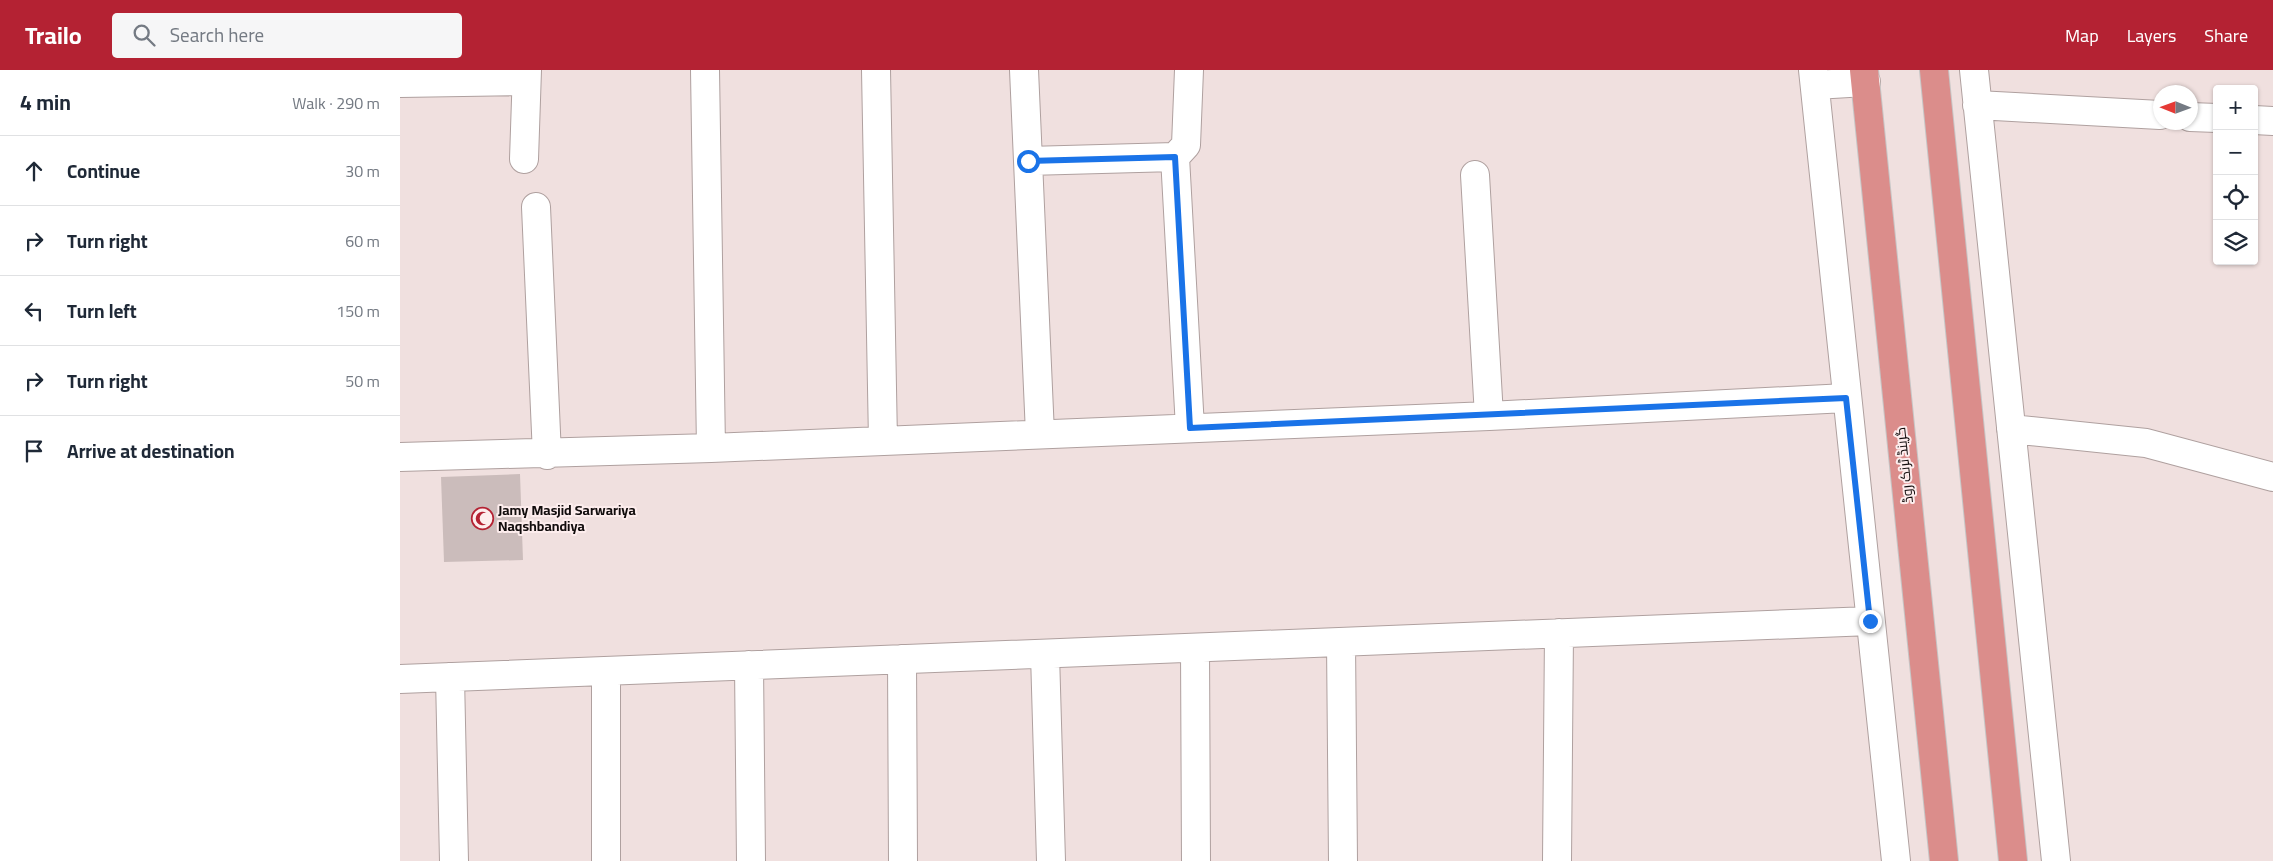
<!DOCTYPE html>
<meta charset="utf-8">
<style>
body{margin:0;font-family:Georgia,Cairo,serif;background:#f6f6f7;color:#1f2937}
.controls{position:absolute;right:15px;top:15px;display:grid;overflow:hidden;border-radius:5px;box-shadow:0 1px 4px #0004}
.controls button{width:45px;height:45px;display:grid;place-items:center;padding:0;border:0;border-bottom:1px solid #e0e1e3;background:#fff;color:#1f2937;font:25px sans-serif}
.compass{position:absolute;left:1753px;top:15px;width:45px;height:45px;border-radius:50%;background:#fff;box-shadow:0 1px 4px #0004;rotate:271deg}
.stop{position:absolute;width:15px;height:15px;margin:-11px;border:4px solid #1a73e8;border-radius:50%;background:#fff}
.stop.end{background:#1a73e8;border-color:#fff;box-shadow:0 1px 5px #0008}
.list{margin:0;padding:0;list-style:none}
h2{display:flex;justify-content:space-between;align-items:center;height:65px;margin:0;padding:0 20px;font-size:21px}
h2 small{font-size:16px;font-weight:400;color:#747a83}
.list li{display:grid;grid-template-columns:32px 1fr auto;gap:15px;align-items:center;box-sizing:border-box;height:70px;padding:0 20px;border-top:1px solid #e0e1e3}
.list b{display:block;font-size:19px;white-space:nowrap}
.list em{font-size:16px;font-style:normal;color:#747a83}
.icon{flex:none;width:28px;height:28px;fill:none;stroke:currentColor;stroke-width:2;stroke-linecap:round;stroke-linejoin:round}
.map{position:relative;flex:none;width:1873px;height:791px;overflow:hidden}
header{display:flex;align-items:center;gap:30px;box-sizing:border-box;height:70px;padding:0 25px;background:#b42233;color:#fff}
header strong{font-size:24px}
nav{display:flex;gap:28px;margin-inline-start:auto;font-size:18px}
.search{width:350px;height:45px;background:#f6f6f7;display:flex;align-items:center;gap:12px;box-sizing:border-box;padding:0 18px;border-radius:5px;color:#747a83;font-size:19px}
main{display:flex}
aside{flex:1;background:#fff}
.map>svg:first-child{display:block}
.building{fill:#cbbcbb}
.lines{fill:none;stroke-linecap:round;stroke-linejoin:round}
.street-casing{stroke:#afa09f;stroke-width:30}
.highway-casing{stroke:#c6c5c5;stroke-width:30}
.street{stroke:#fff;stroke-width:28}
.highway{stroke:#db8d8b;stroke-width:28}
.route{stroke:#1a73e8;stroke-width:6}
.labels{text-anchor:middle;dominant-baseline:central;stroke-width:4;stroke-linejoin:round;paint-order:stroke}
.street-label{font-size:14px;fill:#120d0d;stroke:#fdeded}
.poi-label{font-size:14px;font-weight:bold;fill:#120d0d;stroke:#fdeded;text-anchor:start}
</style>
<header>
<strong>Trailo</strong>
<div class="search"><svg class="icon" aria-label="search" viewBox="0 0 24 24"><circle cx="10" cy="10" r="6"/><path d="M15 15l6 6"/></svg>Search here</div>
<nav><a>Map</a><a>Layers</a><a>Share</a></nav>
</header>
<main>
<aside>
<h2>4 min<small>Walk · 290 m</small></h2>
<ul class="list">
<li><svg class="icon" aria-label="ahead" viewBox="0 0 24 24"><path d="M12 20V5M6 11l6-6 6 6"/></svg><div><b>Continue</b></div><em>30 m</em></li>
<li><svg class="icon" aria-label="right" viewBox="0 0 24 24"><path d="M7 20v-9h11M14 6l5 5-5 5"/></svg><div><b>Turn right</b></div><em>60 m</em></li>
<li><svg class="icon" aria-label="left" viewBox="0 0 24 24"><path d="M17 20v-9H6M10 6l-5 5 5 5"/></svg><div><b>Turn left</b></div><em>150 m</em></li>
<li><svg class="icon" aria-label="right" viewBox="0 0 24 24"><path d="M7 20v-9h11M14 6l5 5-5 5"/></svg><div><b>Turn right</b></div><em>50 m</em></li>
<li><svg class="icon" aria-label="arrive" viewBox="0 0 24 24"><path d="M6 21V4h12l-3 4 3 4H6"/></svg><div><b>Arrive at destination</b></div></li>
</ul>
</aside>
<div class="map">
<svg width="1873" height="791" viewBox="0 0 1873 791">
<rect width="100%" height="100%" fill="#f0e0df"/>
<!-- building -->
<path class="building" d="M120 404 123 490 44 492 41 407Z"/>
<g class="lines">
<defs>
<path id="street" d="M305 0 311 378
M476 0 483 371
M624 0 640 364
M789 0 786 75 775 87 790 358
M1413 0 1496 791
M1574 0 1656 791
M0 13 126 11
M1415 15 1466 12
M1577 35 1760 45
M1790 47 1817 48
M1854 50 1873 51
M124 89 127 0
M628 91 775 87
M1075 105 1089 346
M136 137 147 385
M1611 359 1746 373 1873 407
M0 387 311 378 1089 346 1446 328
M941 572 943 791
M795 578 796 791
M645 584 651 791
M502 589 503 791
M349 595 351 791
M206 601V791
M50 607 54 791
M0 609 1470 551
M1157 791 1159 563"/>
<path id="highway" d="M1464 0 1544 791
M1534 0 1613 791"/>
</defs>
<!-- street casing -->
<use href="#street" class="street-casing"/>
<!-- highway casing -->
<use href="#highway" class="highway-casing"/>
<!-- street -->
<use href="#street" class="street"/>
<!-- highway -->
<use href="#highway" class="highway"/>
</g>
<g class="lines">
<!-- route -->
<path class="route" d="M628 91 775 87 790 358 1446 328 1470 551"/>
</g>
<!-- icons -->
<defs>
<symbol id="mosque-ring" viewBox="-11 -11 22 22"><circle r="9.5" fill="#fdeded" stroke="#b42233" stroke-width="1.5"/><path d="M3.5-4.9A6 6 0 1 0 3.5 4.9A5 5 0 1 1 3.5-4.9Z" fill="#b42233"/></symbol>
</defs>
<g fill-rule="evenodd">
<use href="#mosque-ring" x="70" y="436" width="25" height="25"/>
</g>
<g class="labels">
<!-- street labels -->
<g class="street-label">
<text transform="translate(1504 395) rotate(-96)">گرینڈ ٹرنک روڈ</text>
</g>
<!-- poi labels -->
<g class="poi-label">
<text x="98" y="440">Jamy Masjid Sarwariya<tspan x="98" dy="16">Naqshbandiya</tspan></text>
</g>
</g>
</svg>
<div class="controls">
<button>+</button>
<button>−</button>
<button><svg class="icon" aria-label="locate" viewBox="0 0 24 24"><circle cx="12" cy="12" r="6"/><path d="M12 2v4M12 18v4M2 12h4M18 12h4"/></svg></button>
<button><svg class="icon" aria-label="layers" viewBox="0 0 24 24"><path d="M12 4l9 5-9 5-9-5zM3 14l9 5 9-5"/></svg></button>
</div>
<svg class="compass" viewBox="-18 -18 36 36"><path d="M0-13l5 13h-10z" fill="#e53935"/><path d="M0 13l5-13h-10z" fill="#747a83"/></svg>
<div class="stop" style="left:628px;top:91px"></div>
<div class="stop end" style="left:1470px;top:551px"></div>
</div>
</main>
